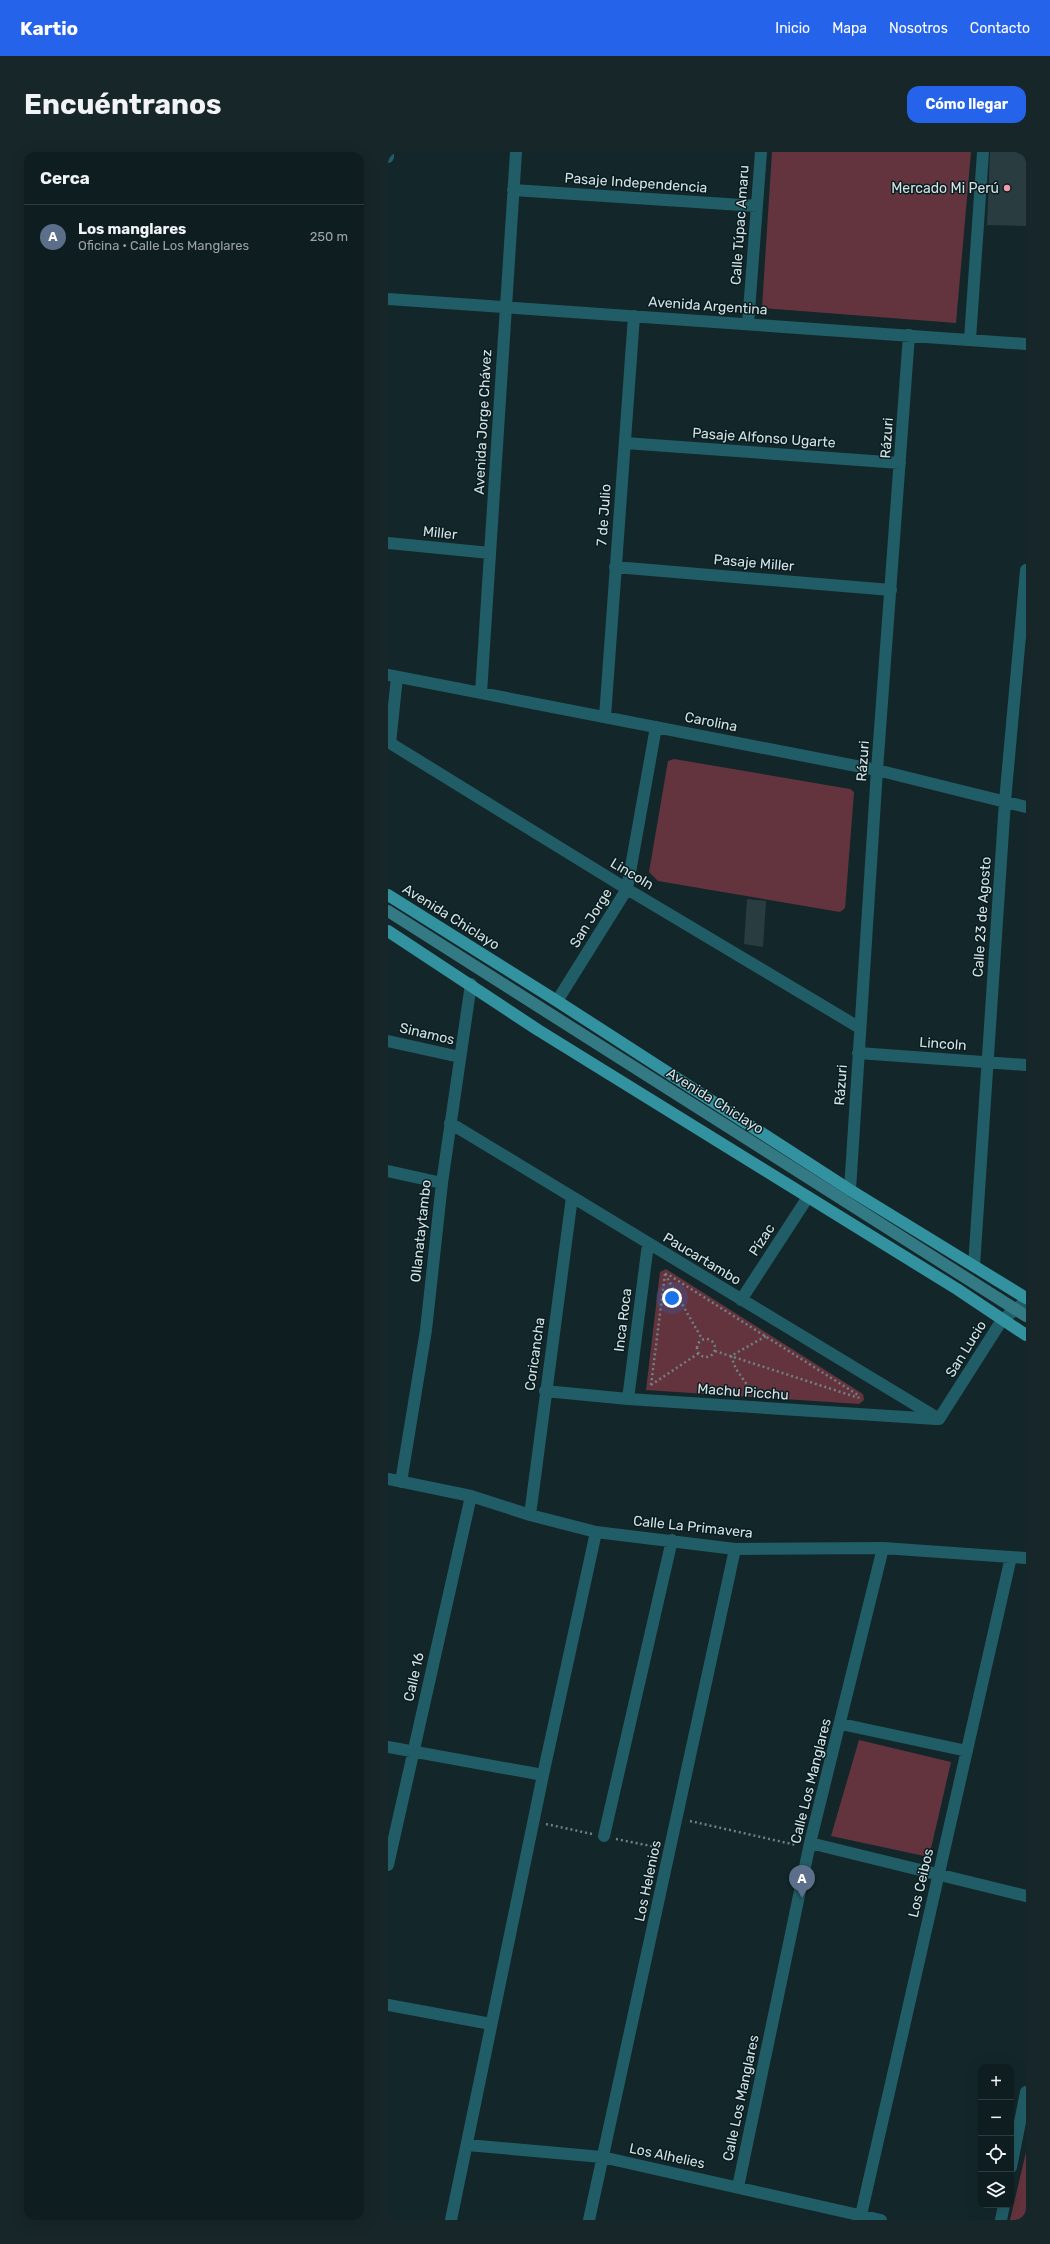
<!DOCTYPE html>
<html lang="es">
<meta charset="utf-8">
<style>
body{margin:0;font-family:Rubik,sans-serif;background:#172629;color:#f1f3f6}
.controls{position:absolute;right:12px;bottom:12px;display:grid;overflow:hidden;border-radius:8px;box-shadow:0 4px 16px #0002}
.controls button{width:36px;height:36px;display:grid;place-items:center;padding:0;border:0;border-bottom:1px solid #2e3b3e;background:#0e1d20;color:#f1f3f6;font:20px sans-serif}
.you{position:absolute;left:284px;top:1146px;width:14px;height:14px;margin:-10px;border:3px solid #fff;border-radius:50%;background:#1a73e8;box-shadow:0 0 0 6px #1a73e833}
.badge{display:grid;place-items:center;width:26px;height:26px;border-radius:50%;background:#2563eb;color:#fff;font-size:13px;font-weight:700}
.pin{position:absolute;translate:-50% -33px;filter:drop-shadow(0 1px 2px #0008)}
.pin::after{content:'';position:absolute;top:21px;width:14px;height:12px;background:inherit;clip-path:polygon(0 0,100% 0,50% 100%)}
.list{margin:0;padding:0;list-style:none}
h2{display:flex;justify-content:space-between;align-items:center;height:52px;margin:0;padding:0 16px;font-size:17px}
h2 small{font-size:13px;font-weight:400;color:#9ba2a5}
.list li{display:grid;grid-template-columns:26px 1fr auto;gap:12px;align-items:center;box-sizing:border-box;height:64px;padding:0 16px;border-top:1px solid #2e3b3e}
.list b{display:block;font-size:15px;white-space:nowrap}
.list p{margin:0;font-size:13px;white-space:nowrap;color:#9ba2a5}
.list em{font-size:13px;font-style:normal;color:#9ba2a5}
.icon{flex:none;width:22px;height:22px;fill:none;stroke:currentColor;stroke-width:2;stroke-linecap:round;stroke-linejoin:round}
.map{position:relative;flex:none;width:638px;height:2068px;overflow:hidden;border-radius:12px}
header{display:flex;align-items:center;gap:24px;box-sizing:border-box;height:56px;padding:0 20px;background:#2563eb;color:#fff}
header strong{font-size:19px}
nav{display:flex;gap:22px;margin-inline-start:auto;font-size:14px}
.intro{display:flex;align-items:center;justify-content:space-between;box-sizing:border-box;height:96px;padding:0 24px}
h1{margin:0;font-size:28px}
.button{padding:10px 18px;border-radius:12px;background:#2563eb;color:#fff;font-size:14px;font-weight:700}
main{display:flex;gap:24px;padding:0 24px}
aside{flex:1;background:#0e1d20;border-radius:12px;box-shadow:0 4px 16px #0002}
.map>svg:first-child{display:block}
.green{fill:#64343e}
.building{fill:#293d41}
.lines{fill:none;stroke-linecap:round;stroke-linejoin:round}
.path{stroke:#708184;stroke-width:2.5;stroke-dasharray:2 3;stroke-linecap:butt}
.street{stroke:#215d66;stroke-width:12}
.secondary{stroke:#347a84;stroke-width:12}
.primary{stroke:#33929f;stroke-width:12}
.poi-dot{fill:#f39aab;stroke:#091d21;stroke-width:1.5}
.labels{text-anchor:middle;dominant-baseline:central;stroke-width:3;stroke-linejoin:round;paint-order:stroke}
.street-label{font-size:14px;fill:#d5e2e4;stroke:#091d21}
.poi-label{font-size:14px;fill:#d5e2e4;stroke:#091d21;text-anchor:end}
</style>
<header>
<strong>Kartio</strong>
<nav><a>Inicio</a><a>Mapa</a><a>Nosotros</a><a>Contacto</a></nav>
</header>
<div class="intro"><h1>Encuéntranos</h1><a class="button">Cómo llegar</a></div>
<main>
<aside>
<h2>Cerca<small></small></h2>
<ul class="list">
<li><span class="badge" style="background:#5c6f8a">A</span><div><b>Los manglares</b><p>Oficina · Calle Los Manglares</p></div><em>250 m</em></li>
</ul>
</aside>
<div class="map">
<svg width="638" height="2068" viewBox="0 0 638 2068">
<rect width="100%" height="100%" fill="#13272a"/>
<!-- green -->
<path class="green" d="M384 0H583L568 171 374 156Z
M286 607 462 637 466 640 457 756 452 760 270 729 261 720 280 609Z
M278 1117 475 1242 476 1248 471 1252 258 1238 272 1120Z
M471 1588 563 1610 541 1705 443 1684Z
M638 2000V2068H622Z"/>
<!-- building -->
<path class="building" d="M602 0H638V74L599 73Z
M359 747 378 749 375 795 356 792Z"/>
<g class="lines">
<!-- path -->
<path class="path" d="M277 1122 281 1123 470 1243 471 1246
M277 1122 314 1187
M309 1196a9 9 0 1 1 18 0a9 9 0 1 1-18 0Z
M327 1199 471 1246
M263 1233 277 1122
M263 1233 311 1201
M364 1240 348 1217 343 1204 378 1184
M302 1669 408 1693
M158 1672 204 1682
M228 1687 268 1695"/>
<!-- street -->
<path class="street" d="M0 5V0
M125 38 369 54
M0 147 638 192
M360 172 373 0
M582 187 595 0
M237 291 512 311
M0 391 102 401
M227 415 503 438
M0 523 489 618 638 655
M9 525 2 591 239 737 472 876
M93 541 128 0
M217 565 246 164
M169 849 239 737 268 575
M0 889 72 905
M470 901 638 913
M62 971 551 1267
M0 1019 54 1031
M462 1038 489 618 521 183
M586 1114 617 649 638 418
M353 1148 420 1045
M157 1239 240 1247 548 1267
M240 1247 260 1092
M551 1267 614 1168 638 1149
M0 1327 83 1344 142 1363 208 1380 347 1397 495 1396 638 1406
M13 1330 38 1178 54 1031 83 832
M142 1363 184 1045
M453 1572 579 1599
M0 1595 155 1623
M216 1684 284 1388
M422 1691 638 1744
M0 1713 83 1344
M0 1853 103 1872
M79 1993 214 2005 493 2068
M623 2015 638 1940
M350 2035 422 1691 495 1396
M473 2063 623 1405
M63 2068 155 1623 208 1380
M201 2068 347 1397
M613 2068 616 2053"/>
<!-- secondary -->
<path class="secondary" d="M0 759 638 1164"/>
<!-- primary -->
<path class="primary" d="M0 743 169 849 462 1038 638 1146
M0 779 150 878 569 1137 638 1183"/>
</g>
<!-- markers -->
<circle class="poi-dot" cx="619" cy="36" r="4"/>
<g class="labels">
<!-- street labels -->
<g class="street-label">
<text transform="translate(248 31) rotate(4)">Pasaje Independencia</text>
<text transform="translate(352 73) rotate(-86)">Calle Túpac Amaru</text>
<text transform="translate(320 154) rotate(4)">Avenida Argentina</text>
<text transform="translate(95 270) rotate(-87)">Avenida Jorge Chávez</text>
<text transform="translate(376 286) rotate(4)">Pasaje Alfonso Ugarte</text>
<text transform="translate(499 286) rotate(-86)">Rázuri</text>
<text transform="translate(216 363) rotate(-86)">7 de Julio</text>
<text transform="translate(52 381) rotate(6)">Miller</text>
<text transform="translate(366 411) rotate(5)">Pasaje Miller</text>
<text transform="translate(323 570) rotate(11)">Carolina</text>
<text transform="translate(475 609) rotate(-86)">Rázuri</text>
<text transform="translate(244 722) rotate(31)">Lincoln</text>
<text transform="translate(63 765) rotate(32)">Avenida Chiclayo</text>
<text transform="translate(594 765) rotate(-86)">Calle 23 de Agosto</text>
<text transform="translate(203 766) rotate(-58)">San Jorge</text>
<text transform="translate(39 882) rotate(13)">Sinamos</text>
<text transform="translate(555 892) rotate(4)">Lincoln</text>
<text transform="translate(453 933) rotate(-86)">Rázuri</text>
<text transform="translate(327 949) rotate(32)">Avenida Chiclayo</text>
<text transform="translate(33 1079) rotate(-84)">Ollanataytambo</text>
<text transform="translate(374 1088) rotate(-57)">Pízac</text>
<text transform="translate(314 1107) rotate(31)">Paucartambo</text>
<text transform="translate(235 1168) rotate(-83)">Inca Roca</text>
<text transform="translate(578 1197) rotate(-58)">San Lucio</text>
<text transform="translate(147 1202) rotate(-82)">Coricancha</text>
<text transform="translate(355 1240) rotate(4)">Machu Picchu</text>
<text transform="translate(305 1375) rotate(6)">Calle La Primavera</text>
<text transform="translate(26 1525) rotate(-77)">Calle 16</text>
<text transform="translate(423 1629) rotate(-76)">Calle Los Manglares</text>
<text transform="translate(260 1729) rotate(-78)">Los Helenios</text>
<text transform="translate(533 1731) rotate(-77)">Los Ceibos</text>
<text transform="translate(353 1946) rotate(-78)">Calle Los Manglares</text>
<text transform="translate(279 2004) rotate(12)">Los Alhelies</text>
</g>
<!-- poi labels -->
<g class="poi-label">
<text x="611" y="36">Mercado Mi Perú</text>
</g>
</g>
</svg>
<div class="controls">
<button>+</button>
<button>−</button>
<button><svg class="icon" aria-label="locate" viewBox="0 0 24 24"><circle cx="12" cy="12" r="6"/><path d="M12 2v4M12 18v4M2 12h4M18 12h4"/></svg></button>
<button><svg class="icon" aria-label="layers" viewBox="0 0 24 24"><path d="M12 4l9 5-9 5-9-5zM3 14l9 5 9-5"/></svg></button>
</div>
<div class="you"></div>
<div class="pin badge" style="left:414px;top:1746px;background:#5c6f8a">A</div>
</div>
</main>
